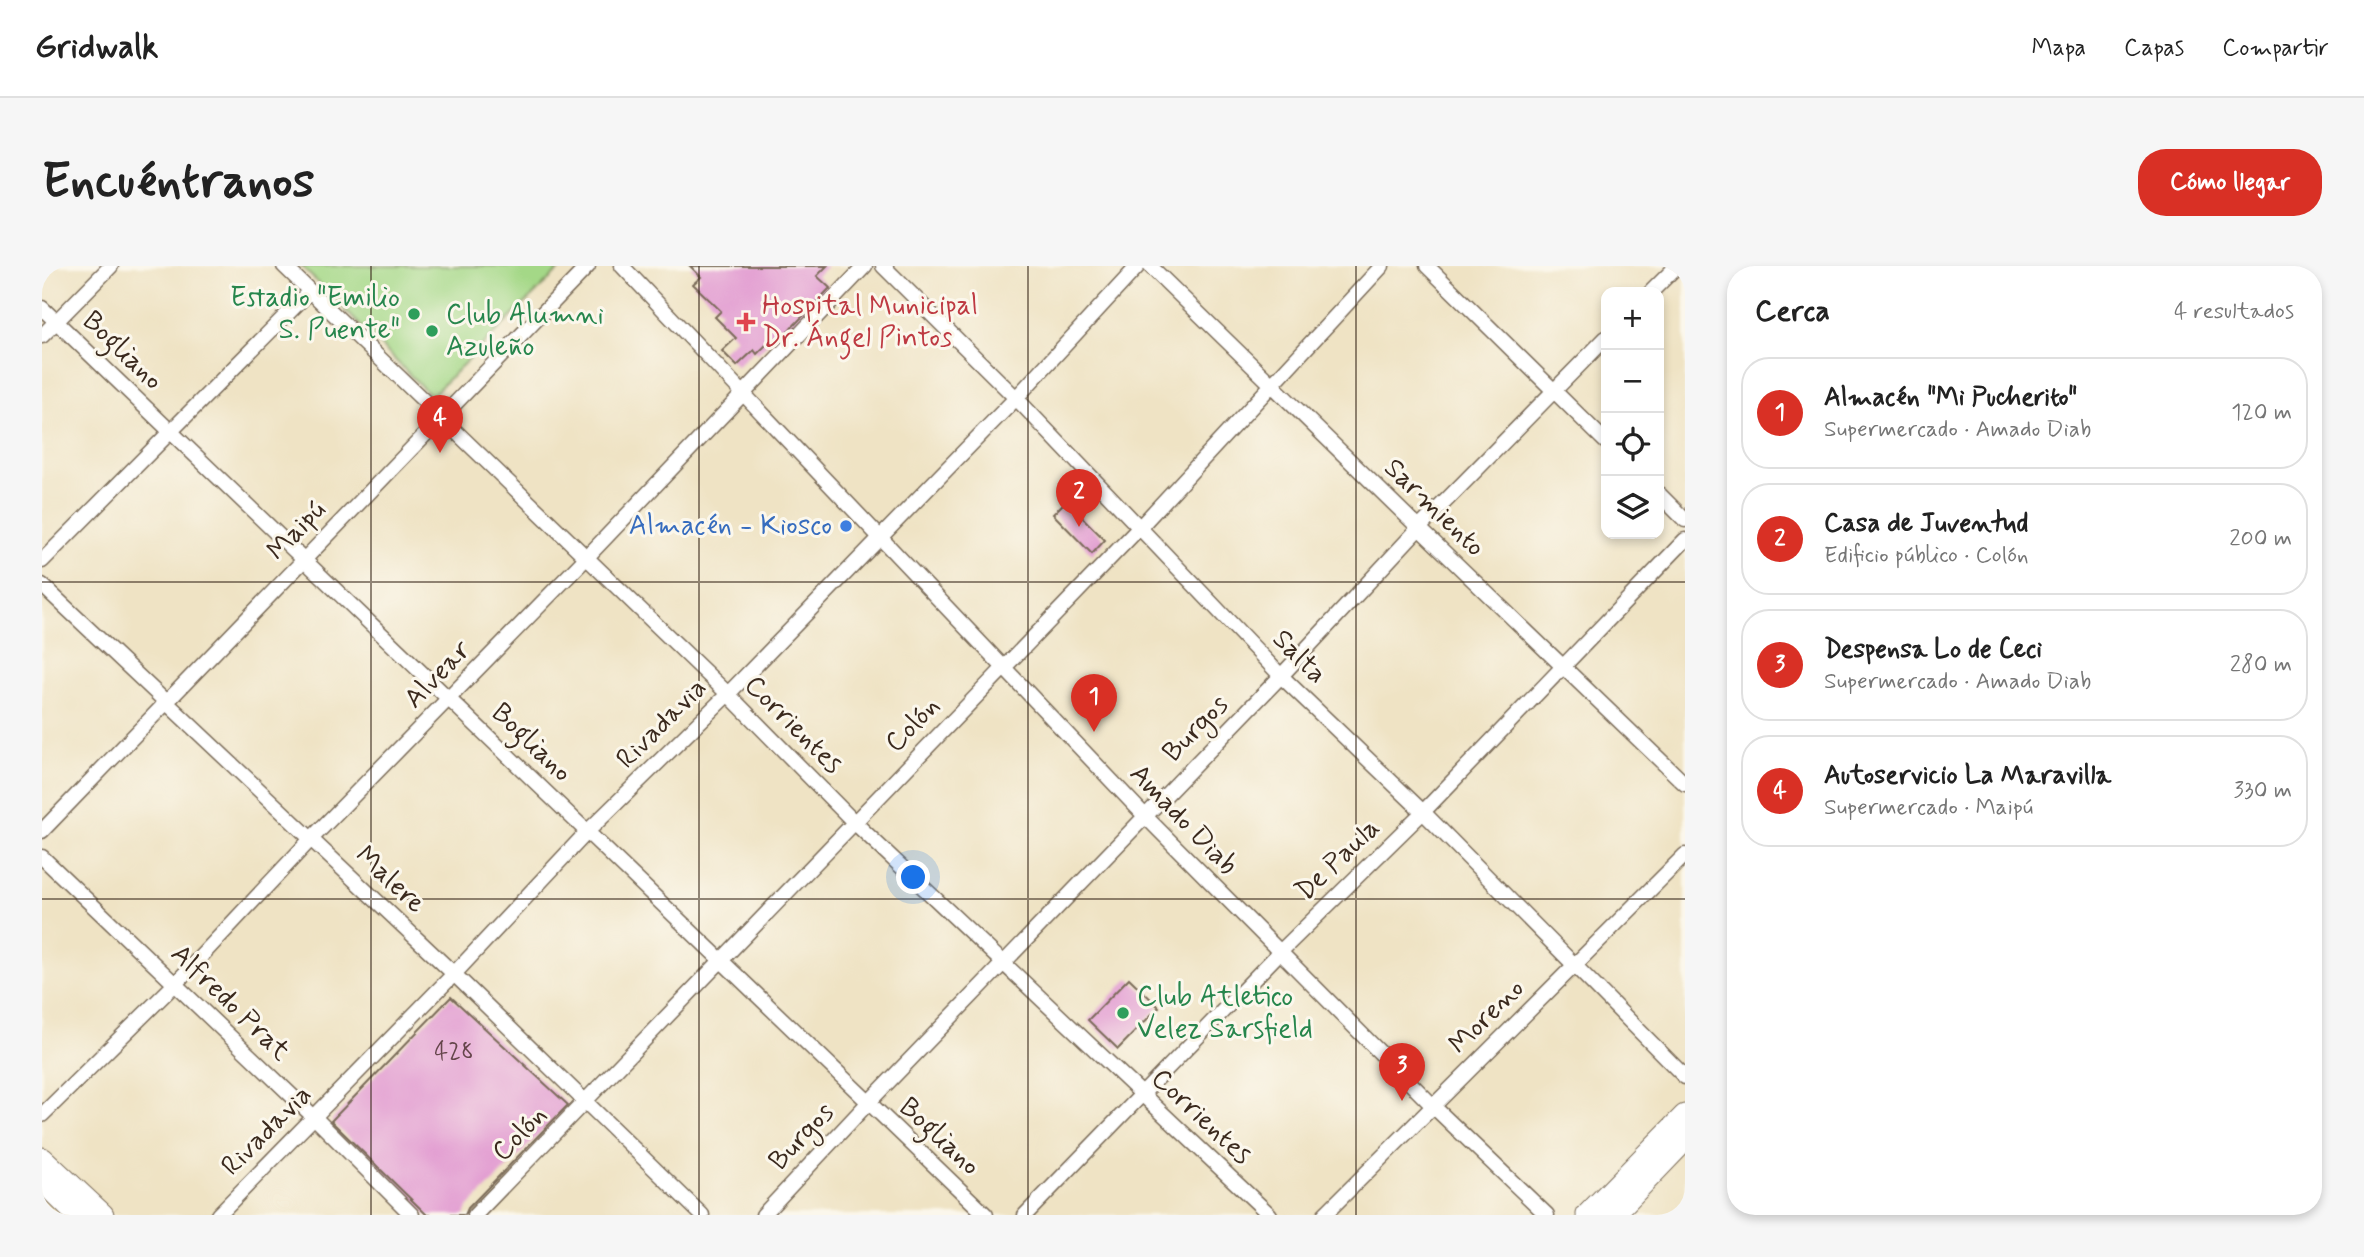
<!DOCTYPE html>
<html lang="es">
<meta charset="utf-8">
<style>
body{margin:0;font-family:Mynerve,sans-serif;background:#f6f6f6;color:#222}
.controls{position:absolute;right:21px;top:21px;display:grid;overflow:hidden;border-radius:14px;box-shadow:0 4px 10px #0003}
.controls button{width:63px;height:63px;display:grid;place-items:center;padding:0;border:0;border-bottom:2px solid #e0e0e0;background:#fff;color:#222;font:35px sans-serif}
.you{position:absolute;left:872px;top:612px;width:24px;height:24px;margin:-18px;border:5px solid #fff;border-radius:50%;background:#1a73e8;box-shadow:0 0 0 10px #1a73e833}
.badge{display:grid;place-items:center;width:46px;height:46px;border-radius:50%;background:#d93025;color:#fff;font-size:23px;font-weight:700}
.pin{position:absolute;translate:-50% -58px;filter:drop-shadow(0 2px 4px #0008)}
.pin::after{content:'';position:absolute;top:37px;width:24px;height:21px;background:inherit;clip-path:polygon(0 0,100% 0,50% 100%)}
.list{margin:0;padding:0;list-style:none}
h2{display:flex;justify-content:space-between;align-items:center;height:91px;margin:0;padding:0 28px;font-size:30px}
h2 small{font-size:23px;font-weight:400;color:#767676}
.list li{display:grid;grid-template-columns:46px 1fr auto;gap:21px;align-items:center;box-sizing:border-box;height:112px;margin:0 14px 14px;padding:0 14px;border:2px solid #e0e0e0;border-radius:28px}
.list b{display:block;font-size:26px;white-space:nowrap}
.list p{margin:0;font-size:23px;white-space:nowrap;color:#767676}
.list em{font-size:23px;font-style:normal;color:#767676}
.icon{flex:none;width:38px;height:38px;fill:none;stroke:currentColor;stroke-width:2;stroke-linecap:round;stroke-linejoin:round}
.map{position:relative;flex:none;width:1643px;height:949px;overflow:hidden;border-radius:28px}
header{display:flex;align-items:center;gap:42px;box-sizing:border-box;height:98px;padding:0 35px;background:#fff;border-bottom:2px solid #e0e0e0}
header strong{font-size:33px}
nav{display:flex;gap:38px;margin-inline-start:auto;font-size:24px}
.intro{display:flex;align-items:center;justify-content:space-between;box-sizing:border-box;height:168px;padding:0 42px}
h1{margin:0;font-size:49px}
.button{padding:18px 32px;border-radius:28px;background:#d93025;color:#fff;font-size:24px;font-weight:700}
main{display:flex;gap:42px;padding:0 42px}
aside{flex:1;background:#fff;border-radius:28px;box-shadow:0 4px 10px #0003}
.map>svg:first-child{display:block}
.green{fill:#a4d887;stroke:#708152;stroke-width:2}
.building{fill:#e29cd1}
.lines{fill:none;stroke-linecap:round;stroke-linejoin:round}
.minor-casing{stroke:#7a6b58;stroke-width:17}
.primary-casing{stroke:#7a6b58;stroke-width:25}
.minor{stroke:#fff;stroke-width:14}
.primary{stroke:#fff;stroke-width:23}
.grid{fill:none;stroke:#3b2a1e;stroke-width:2;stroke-opacity:0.55}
.leisure-dot{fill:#2e9e5b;stroke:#fbf7ec;stroke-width:2.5}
.health-dot{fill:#e0444e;stroke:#fbf7ec;stroke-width:2.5}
.shop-dot{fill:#3f7fe0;stroke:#fbf7ec;stroke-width:2.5}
.labels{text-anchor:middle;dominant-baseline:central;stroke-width:6;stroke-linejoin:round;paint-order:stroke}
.number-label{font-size:24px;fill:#65464b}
.leisure-label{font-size:28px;fill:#27864d;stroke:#fbf7ec;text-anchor:start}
.health-label{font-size:28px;fill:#be3a42;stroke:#fbf7ec;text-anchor:start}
.street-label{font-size:28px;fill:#3b2a1e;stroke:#fbf7ec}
.shop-label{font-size:28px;fill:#366cbe;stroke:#fbf7ec;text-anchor:end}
</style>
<header>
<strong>Gridwalk</strong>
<nav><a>Mapa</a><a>Capas</a><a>Compartir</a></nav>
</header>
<div class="intro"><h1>Encuéntranos</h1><a class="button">Cómo llegar</a></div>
<main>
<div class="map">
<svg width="1643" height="949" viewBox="0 0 1643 949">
<rect width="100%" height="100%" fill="#fbf7ec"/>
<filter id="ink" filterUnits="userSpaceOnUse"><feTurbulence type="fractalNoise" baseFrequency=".0143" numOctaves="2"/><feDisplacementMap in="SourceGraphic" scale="14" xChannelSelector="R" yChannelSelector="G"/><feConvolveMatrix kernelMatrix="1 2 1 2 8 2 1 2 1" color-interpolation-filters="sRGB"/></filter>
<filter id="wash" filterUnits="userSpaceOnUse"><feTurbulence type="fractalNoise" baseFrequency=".00686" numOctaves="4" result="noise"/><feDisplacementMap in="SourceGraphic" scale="28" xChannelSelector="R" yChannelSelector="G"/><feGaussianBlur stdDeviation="1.57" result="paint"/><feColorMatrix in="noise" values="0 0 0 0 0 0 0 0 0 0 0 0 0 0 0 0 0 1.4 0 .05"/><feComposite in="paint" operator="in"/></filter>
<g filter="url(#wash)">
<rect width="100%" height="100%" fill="#efe3c4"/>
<!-- green -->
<path class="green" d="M259 0H521L389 130Z"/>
<g id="blocks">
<!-- building -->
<path class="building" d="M648 0H785L775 10 788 22 735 77 730 73 715 88 712 84 695 100 680 85 694 72 673 51 679 45 651 18 659 11Z
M1024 235 1063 274 1050 288 1011 248Z
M1087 712 1117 741 1076 783 1046 754Z
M409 731 526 839 426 942 423 949H385L289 855Z"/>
</g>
</g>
<g filter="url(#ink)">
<use href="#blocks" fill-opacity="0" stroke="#7a6b58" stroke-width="2"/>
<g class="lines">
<defs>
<path id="minor" d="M242 0 686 428 812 556 1228 949
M580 0 1104 551 1391 840 1505 949
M841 0 974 132 1239 410 1381 546 1643 811
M1108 0 1377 262 1643 518
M1385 0 1564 176
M1609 26 1635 0
M0 42 944 949
M0 70 69 0
M1617 228 1643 254
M0 295 268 25
M0 319 412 708 660 949
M0 565 546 0
M0 591 273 852 370 949
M0 849 133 718 269 573 545 291 823 0
M176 949 412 708 546 565 686 428 974 132 1096 0
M433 949 1098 261 1340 0
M721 949 826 837 1239 410 1377 262 1564 72
M983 949 1237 687 1381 546 1643 274
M1282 949 1643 589"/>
<path id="primary" d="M0 893 60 949
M0 914 36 949
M1546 949 1643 850
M1570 949 1643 873"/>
</defs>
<!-- minor casing -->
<use href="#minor" class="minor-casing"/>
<!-- primary casing -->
<use href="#primary" class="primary-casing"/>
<!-- minor -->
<use href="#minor" class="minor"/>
<!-- primary -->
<use href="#primary" class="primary"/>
</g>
</g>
<!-- grid -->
<path class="grid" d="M329 0V949M657 0V949M986 0V949M1314 0V949M0 316H1643M0 633H1643"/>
<!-- markers -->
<g class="leisure-dot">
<circle cx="372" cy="48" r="7"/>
<circle cx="390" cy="65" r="7"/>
<circle cx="1081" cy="747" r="7"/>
</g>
<path class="health-dot" d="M700.5 45.5h7v7h7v7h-7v7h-7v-7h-7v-7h7z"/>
<circle class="shop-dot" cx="804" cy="260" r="7"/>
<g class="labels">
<!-- number labels -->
<g class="number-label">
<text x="412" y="786">428</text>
</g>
<!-- leisure labels -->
<g class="leisure-label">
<text x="358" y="32" text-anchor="end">Estadio "Emilio<tspan x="358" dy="32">S. Puente"</tspan></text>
<text x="404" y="49">Club Alumni<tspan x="404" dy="32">Azuleño</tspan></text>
<text x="1095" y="731">Club Atletico<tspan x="1095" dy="32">Velez Sarsfield</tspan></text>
</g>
<!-- health labels -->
<g class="health-label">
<text x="720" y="40">Hospital Municipal<tspan x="720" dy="32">Dr. Ángel Pintos</tspan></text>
</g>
<!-- street labels -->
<g class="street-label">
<text transform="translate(80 85) rotate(44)">Bogliano</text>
<text transform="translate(1392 242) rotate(44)">Sarmiento</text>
<text transform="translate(255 265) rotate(-46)">Maipú</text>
<text transform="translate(1257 391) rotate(45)">Salta</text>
<text transform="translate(396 409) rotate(-46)">Alvear</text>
<text transform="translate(620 458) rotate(-45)">Rivadavia</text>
<text transform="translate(751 459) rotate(45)">Corrientes</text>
<text transform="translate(871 459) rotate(-46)">Colón</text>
<text transform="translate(1154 463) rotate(-46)">Burgos</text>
<text transform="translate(489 477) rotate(44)">Bogliano</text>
<text transform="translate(1141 554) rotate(46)">Amado Diab</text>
<text transform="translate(1296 594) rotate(-44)">De Paula</text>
<text transform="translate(348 614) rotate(43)">Malere</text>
<text transform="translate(188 737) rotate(44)">Alfredo Prat</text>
<text transform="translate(1445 751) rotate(-45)">Moreno</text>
<text transform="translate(1159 851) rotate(43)">Corrientes</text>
<text transform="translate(225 865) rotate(-45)">Rivadavia</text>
<text transform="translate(478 868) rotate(-46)">Colón</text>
<text transform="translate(760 871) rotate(-47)">Burgos</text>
<text transform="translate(897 871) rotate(43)">Bogliano</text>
</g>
<!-- shop labels -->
<g class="shop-label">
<text x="790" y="260">Almacén - Kiosco</text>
</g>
</g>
</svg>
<div class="controls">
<button>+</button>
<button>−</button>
<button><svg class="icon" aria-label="locate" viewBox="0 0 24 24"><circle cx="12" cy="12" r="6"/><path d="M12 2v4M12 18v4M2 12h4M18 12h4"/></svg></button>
<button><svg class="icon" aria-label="layers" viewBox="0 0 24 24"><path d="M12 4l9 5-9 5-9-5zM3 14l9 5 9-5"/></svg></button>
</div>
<div class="you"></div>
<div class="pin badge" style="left:1052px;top:466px">1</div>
<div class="pin badge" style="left:1037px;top:261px">2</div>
<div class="pin badge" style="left:1360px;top:835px">3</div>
<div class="pin badge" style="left:398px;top:187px">4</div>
</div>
<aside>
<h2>Cerca<small>4 resultados</small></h2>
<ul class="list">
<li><span class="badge">1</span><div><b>Almacén &quot;Mi Pucherito&quot;</b><p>Supermercado · Amado Diab</p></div><em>120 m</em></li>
<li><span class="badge">2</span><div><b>Casa de Juventud</b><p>Edificio público · Colón</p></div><em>200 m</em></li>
<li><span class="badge">3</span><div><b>Despensa Lo de Ceci</b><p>Supermercado · Amado Diab</p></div><em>280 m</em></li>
<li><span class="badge">4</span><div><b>Autoservicio La Maravilla</b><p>Supermercado · Maipú</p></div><em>330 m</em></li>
</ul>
</aside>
</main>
